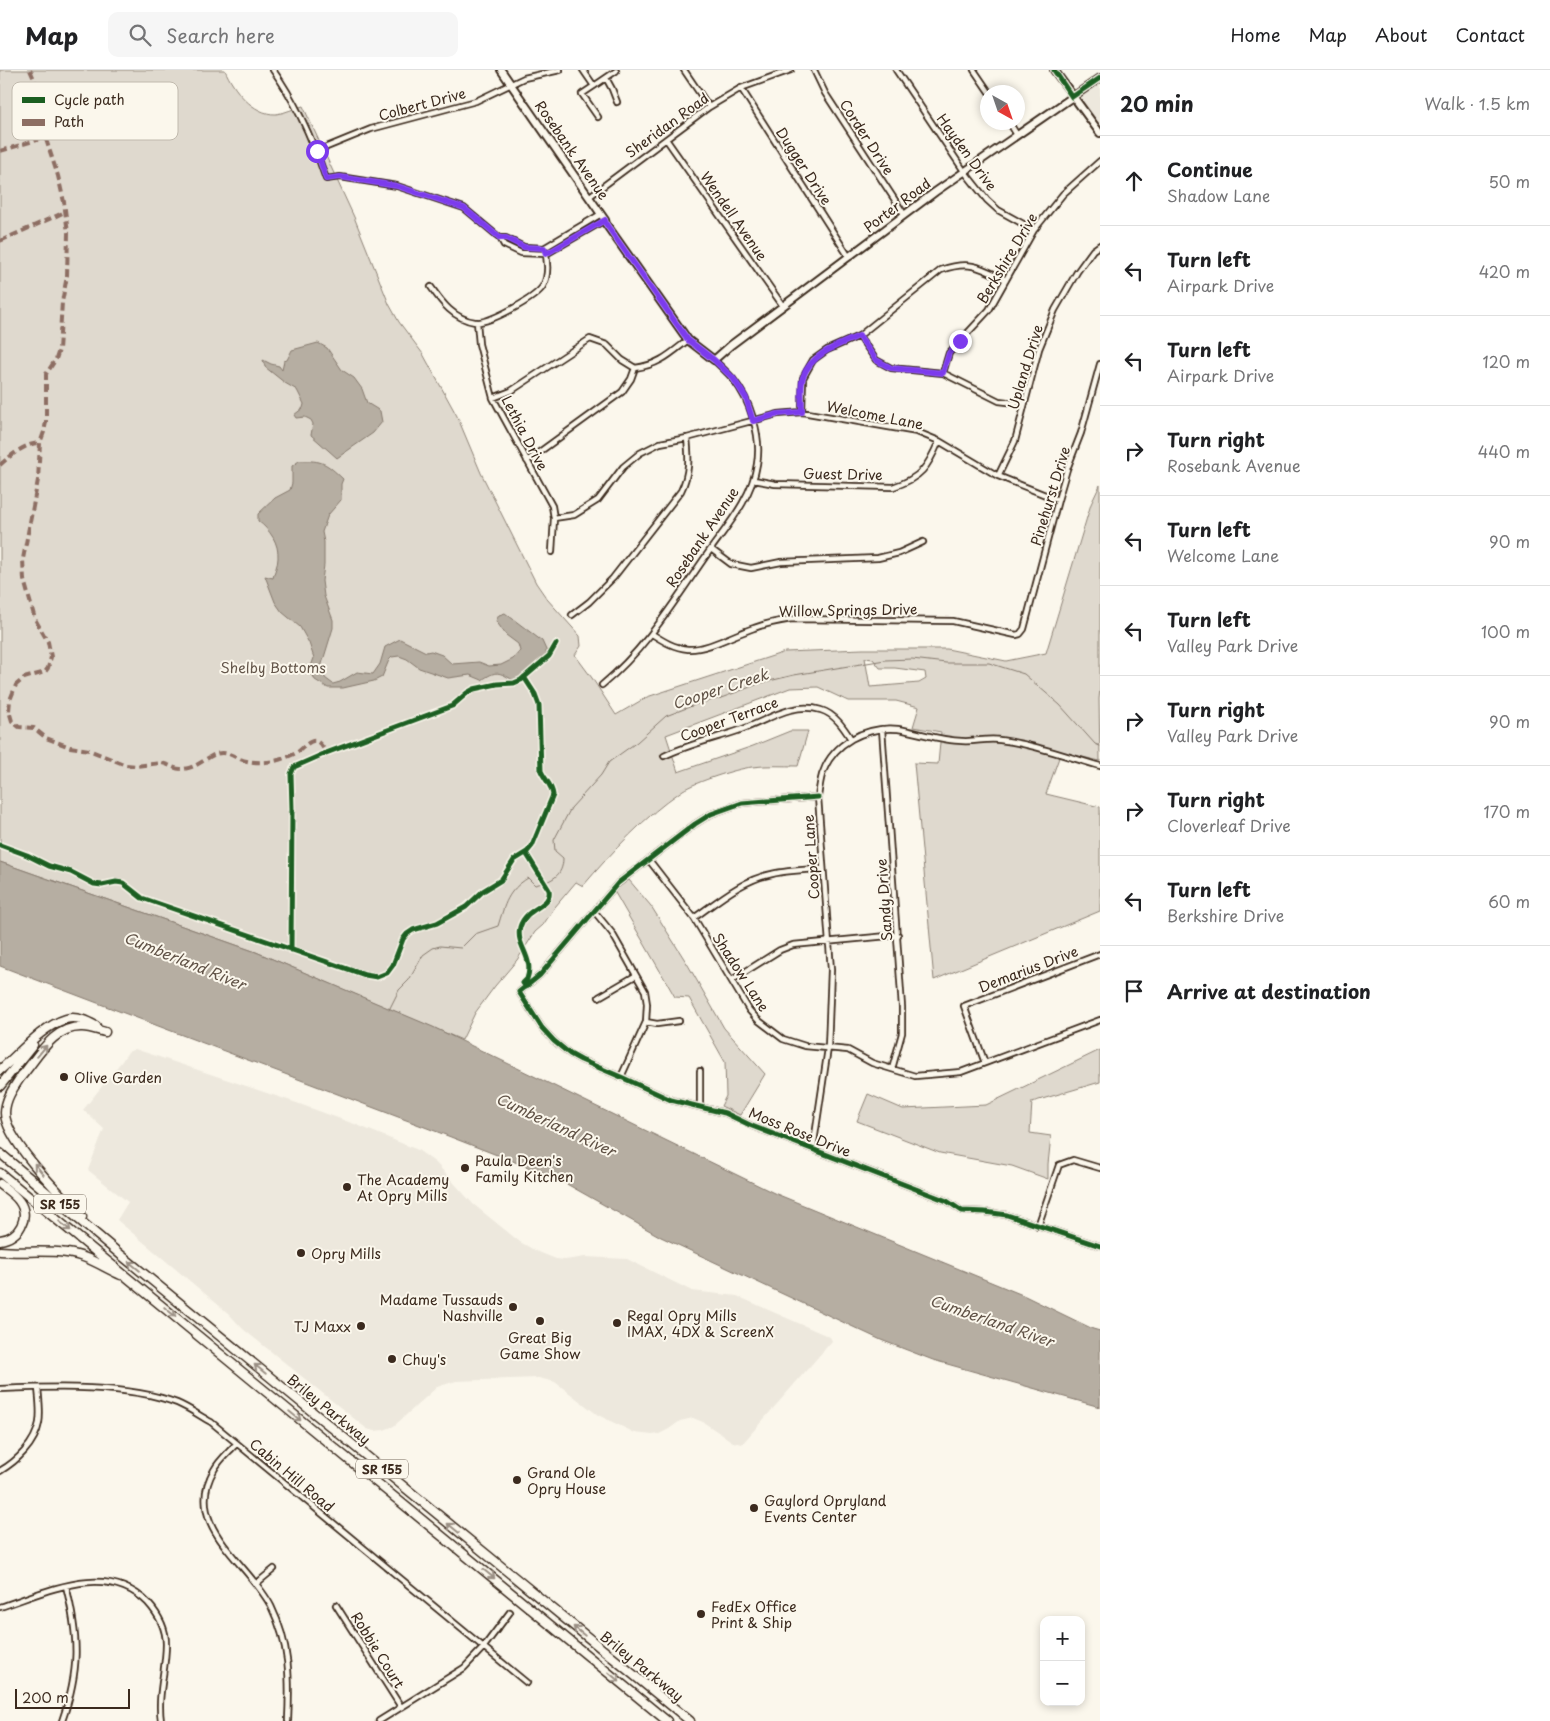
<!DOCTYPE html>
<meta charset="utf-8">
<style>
body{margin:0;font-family:"Playpen Sans",sans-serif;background:#f6f6f6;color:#202124}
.controls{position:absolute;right:15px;bottom:15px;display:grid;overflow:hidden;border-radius:10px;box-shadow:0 2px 8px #0003}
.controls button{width:45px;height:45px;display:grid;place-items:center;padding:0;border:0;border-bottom:1px solid #e0e0e0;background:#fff;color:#202124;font:25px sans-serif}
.compass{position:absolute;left:980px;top:15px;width:45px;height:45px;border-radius:50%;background:#fff;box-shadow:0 2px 8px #0003;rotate:140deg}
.scale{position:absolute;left:15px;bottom:12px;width:115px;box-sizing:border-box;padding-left:5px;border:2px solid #3b2a1e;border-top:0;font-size:14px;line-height:18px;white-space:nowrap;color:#3b2a1e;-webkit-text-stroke:4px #fbf7ec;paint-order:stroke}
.stop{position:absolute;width:15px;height:15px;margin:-11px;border:4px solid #7c3aed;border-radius:50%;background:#fff}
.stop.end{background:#7c3aed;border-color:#fff;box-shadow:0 1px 5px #0008}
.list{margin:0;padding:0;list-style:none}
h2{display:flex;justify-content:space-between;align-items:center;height:65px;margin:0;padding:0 20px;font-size:21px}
h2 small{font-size:16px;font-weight:400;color:#757577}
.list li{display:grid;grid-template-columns:32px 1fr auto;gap:15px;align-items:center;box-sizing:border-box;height:90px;padding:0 20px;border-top:1px solid #e0e0e0}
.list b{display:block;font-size:19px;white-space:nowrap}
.list p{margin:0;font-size:16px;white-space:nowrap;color:#757577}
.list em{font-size:16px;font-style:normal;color:#757577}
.icon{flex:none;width:28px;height:28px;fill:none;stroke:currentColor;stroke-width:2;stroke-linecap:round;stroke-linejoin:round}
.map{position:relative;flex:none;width:1100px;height:1651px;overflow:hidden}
header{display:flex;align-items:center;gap:30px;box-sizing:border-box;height:70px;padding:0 25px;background:#fff;border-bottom:1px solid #e0e0e0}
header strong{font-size:24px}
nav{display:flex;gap:28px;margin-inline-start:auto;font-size:18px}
.search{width:350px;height:45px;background:#f6f6f6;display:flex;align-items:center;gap:12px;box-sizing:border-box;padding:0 18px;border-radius:10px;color:#757577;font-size:19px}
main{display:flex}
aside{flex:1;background:#fff}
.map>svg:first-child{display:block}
.built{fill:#ede8dd}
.green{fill:#dfd9ce;stroke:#8d8276;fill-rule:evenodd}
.water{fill:#b6aea2;stroke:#85796d}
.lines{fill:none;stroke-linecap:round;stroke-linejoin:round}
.stream{stroke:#85796d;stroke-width:1}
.street-casing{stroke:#3b2a1e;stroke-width:8}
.secondary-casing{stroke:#3b2a1e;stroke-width:10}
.highway-casing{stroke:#3b2a1e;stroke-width:11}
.street{stroke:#fbf7ec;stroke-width:4.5}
.secondary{stroke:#fbf7ec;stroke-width:6}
.highway{stroke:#fbf7ec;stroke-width:8}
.quiet{stroke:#8d6e63;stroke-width:4;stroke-dasharray:8 4;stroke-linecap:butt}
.cycleway-casing{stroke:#fbf7ec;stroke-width:8}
.cycleway{stroke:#1b5e20;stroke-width:5}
.oneway{stroke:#9b9085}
.route{stroke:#7c3aed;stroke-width:6}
.poi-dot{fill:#3b2a1e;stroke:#fbf7ec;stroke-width:2}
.labels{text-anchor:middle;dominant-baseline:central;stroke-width:4;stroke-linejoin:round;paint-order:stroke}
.shield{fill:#fbf7ec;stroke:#75685c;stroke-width:1}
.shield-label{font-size:12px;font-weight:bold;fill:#3b2a1e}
.street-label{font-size:14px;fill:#3b2a1e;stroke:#fbf7ec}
.park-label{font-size:14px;fill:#64564a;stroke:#fbf7ec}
.poi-label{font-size:14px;fill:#3b2a1e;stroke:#fbf7ec;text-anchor:start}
.water-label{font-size:15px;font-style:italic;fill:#605246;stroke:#fbf7ec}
.key{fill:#fbf7ec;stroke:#c1baae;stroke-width:1}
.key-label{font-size:14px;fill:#3b2a1e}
</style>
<header>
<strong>Map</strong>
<div class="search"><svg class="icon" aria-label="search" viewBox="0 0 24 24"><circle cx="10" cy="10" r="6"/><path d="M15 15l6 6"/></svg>Search here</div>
<nav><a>Home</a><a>Map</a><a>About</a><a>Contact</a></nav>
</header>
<main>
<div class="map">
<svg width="1100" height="1651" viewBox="0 0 1100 1651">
<rect width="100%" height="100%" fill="#fbf7ec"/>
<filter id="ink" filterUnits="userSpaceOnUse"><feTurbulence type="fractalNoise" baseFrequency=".02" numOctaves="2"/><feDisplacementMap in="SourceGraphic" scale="10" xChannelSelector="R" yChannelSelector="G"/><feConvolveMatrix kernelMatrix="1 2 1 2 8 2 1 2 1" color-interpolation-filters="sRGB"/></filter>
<g filter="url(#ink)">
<!-- built -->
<path class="built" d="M1100 11V58L1081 32 1079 26Z
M135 979 294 1032 357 1055 418 1080 436 1093 473 1134 520 1172 536 1181 556 1189 565 1190 585 1187 627 1189 692 1221 737 1226 830 1267 832 1271 742 1374 733 1372 703 1352 693 1348 680 1351 669 1359 659 1364 652 1365 635 1363 598 1345 555 1312 539 1308 456 1311 437 1317 394 1356 384 1360 374 1361 367 1359 243 1259 228 1243 117 1150 128 1132 88 1100 104 1059 83 1040 122 991 128 982Z"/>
<!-- green -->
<path class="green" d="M0 0H225C233 19 253 45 276 44 286 43 294 38 303 36L354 147 389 234 399 252 423 284 457 346 481 403 536 513 547 529 580 566 581 576 575 585 592 608 616 645 647 627 785 582 863 579H947L1006 591 1046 583 1091 434 1100 415V619L1099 629 1100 691 1061 682 1046 724 1100 737V841L934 910 914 693 938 694 941 662 913 657 919 637 896 631H848L818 617 790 618 666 665 678 702 753 676 790 661H808L798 696C783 696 767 695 752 697 735 699 696 712 683 720 645 746 612 782 583 816L576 812 555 837 543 855 535 862 517 890 495 916 475 943 462 970 256 882 0 792ZM865 588 873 589 880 598H895L925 602 926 609 919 613 870 617Z
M629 810 651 836 688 895 724 958 765 1004 740 1045 721 1036 726 1026 725 992 689 928 675 927 614 821Z
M1100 980V1012L1032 1032 1030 1063 1051 1066 1048 1094V1109L1012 1096 940 1083 857 1051 868 1024 903 1039 986 1035Z"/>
<!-- water -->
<path class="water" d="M318 273 327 278 342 300 354 308 362 319 367 333 380 341 382 352 373 363 337 388 311 365 313 354 311 350 305 347 296 348 294 345 303 338 304 334 297 320 285 313 265 297 263 290 271 294 279 296 282 300 284 291 287 290 292 280Z
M299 391C323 390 326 393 343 409L341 414V430L328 445 322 462 324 472V495L322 511 324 526 333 550V558L322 594 325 608 333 614 340 612 357 602 373 604 380 594 385 577 400 569 426 582 431 581 442 585 452 594 479 592 489 596 501 595 513 589 520 581 518 574 506 565 496 551 499 545 505 543 542 571 546 580V589L524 607 513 610C499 602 496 600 482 610L470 605 448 608 419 598 407 589 399 586 392 587 389 590 382 607 374 611 343 618H328L315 610 310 599 314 588 309 573 300 557 282 542 275 532 265 506 273 508C274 502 278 495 278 488 279 473 270 460 258 451V444L275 428 290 420 292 413V396Z
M0 792 256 882 433 957 774 1123 1025 1226 1093 1259 1100 1261V1337L933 1290 881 1270 661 1167 556 1108 443 1064 0 896Z"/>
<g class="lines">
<!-- stream -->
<path class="stream" d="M389 940 399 920 409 910 423 885 433 878 440 876 461 878 475 864 498 856C505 834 507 821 528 808L535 815C551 811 563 807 563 788L555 781 554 770 571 738 601 705 609 692 637 672 666 646 697 634 721 628 761 613 794 605 885 590 912 589 946 593H989L1024 604 1060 635 1095 674 1100 676"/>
<defs>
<path id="street" d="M273 0C297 33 313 71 326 109L340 107 397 116 464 138 500 168 504 175 521 183 546 184 605 150
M583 0 594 16 616 1
M684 0 709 37
M814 0 825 23 904 144
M896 0 964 101 987 130 998 140 1034 160
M974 0 989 22
M606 8 612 19 617 32
M594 16 582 24 598 47
M741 18 849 187
M1009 52 1017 65
M666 69 783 236
M317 81 371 59 476 31 524 8 560 0
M590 126 709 37 741 18 791 0
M500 168H506L524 177 544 178 601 144
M431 217C442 233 454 249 475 252 489 254 536 228 543 216 549 205 548 190 544 178
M477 252 479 274 493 328 552 436 554 448 552 482
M859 266 876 290 891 298 943 303 999 331 1024 334
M943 303 949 283 989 240 1034 160 1063 124 1100 91
M493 328 511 321 590 269 607 275 622 290 635 298
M802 342 803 308 813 290 827 280 859 266 941 200C970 190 980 197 1006 210
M527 391 622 322 631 309 635 298C659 295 670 284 688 270
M998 406 1015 371 1039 279 1055 240 1077 202 1093 180 1100 175
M754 410 775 414 893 417C921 408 928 397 939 371
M554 448 574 445 598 430 623 397 640 383 660 373 687 368 778 344 802 342 917 362 939 371 998 406 1058 430
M711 479 731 494 751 498 781 492 878 488 899 483 923 472
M572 545 589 532 613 508 681 421C690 403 689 387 687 368
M652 564C663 571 674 578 688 579 708 580 735 564 754 558 767 553 779 551 792 549L953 551 1016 565 1020 564 1024 559 1058 430 1067 399 1081 363 1100 294
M602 615C647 578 675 530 708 483 727 456 752 428 757 394 762 366 750 330 733 309 727 302 720 296 714 290
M882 659 902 937V963L892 999
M664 686C689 674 714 669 740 660 767 651 792 631 821 640 835 644 844 658 851 669
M818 727 742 733 711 744 695 754 618 813 540 905 519 922 542 958 554 971 570 984 581 990 621 1007 671 1030 725 1043 752 1056 947 1131 962 1141 985 1142 1007 1145 1100 1176
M649 790 694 848 749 940 758 950 783 969 805 976 848 980 872 993 915 1006 961 1002 1100 950
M594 841 612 863 645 921 647 934 646 952 621 1007
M694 848C718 831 742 810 772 804 788 800 806 800 823 799
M732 910 780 880 793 875 898 865
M599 927 635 906
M646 952 657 954 679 951
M985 993 964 936 1100 884
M700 1001V1037
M813 1079 828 978 831 900 818 727C819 720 820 712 822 705 832 673 866 656 898 659 919 662 940 671 962 671 975 672 987 668 1000 670 1033 674 1068 687 1100 696
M1038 1156 1059 1095 1073 1090 1100 1098
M0 1319C52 1317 129 1314 177 1333 189 1338 200 1346 211 1352L527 1613
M236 1374C229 1382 219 1390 214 1400 182 1455 248 1492 271 1536 290 1575 290 1609 288 1651
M0 1401C17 1391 35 1374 39 1353 41 1342 39 1329 38 1318
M257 1513 274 1499
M336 1535 401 1637
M0 1537C47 1522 106 1491 148 1533 158 1544 166 1559 166 1574 166 1600 157 1625 161 1651
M62 1651C80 1600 79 1568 66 1516
M379 1651 464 1598 483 1578 510 1542"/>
<path id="secondary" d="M501 0 605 150 606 154 688 270 714 290 731 275 935 122 1100 8
M1054 0 1100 63"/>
<path id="highway" d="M0 1000C19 984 42 956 66 949 77 946 87 951 96 956
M22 1005C14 1017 5 1029 5 1043 5 1070 63 1127 82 1147
M20 1008C37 989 52 956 82 957 90 957 97 960 105 962
M0 1016 33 975
M0 1083 121 1185 690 1651
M0 1103 667 1651
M0 1114C6 1119 14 1124 19 1131 31 1147 19 1168 0 1170
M0 1181C22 1183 44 1180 67 1183 86 1185 103 1197 121 1205"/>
</defs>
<!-- street casing -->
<use href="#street" class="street-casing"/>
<!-- secondary casing -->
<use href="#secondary" class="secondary-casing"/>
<!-- highway casing -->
<use href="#highway" class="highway-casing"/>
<!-- street -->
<use href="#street" class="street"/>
<!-- secondary -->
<use href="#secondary" class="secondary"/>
<!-- highway -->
<use href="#highway" class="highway"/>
<!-- quiet -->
<path class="quiet" d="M30 0 38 18 40 28 39 48 58 106 64 132 68 163 67 206 62 232 59 280 56 289 46 304V352L44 362 40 373 38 410 23 489 24 510 35 549 48 572 51 587 48 598 45 602 24 608 16 615 10 630 9 641 12 651 19 657 34 658 46 668 70 677 89 680 126 695 136 696 161 693C169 694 175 700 183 699 201 697 209 683 222 683 229 683 233 686 240 689 251 693 263 693 274 691 281 690 290 686 296 683 302 680 309 669 316 671 321 673 324 679 326 683
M0 81 37 70 44 62
M0 171 65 142
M0 395C11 385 26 373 40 373"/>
<defs>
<path id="cycleway" d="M1054 0 1072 27 1100 8
M818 727 742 733 711 744 695 754 618 813 540 905 519 922 542 958 554 971 570 984 581 990 621 1007 671 1030 725 1043 752 1056 947 1131 962 1141 985 1142 1007 1145 1100 1176
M0 775 27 785 49 796 71 802 94 814 102 815 116 812 123 813 142 828 365 905 377 907 387 903 393 895 403 869 407 864 413 860 437 853 466 837 483 821 501 810 514 790 527 782 532 776 553 725C552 715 545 710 541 701L539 635 535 624 524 607
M526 783 549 820C552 838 526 836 520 857 515 876 535 887 527 909L523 913 526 917
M291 880 292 739 291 704 294 697 326 683 452 636 467 623 474 619 497 614 514 613 521 610 549 586 556 574"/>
</defs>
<!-- cycleway casing -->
<use href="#cycleway" class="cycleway-casing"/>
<!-- cycleway -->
<use href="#cycleway" class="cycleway"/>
</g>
<!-- one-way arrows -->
<defs><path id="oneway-shaft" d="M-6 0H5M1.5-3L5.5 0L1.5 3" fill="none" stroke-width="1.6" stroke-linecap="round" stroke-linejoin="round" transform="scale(1.25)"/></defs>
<g class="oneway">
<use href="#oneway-shaft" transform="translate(42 981) rotate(-50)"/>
<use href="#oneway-shaft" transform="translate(39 1099) rotate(-129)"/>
<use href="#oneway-shaft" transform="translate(65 1156) rotate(39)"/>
<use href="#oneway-shaft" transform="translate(134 1196) rotate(-141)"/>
<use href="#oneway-shaft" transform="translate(170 1242) rotate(40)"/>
<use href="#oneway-shaft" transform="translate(260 1299) rotate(-141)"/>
<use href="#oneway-shaft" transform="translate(295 1346) rotate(39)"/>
<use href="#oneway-shaft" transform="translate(453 1458) rotate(-141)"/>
<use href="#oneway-shaft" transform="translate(489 1504) rotate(39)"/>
<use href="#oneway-shaft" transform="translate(579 1561) rotate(-141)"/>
<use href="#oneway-shaft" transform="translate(614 1607) rotate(40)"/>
</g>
</g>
<g class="lines" filter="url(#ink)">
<!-- route -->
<path class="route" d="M317 81 326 109 340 107 397 116 464 138 500 168H506L524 177 544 178 546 184 605 150 606 154 688 270 714 290 733 308 746 328 753 351 778 344 802 342C802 333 800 315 803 307 812 283 838 275 859 266L876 290 891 298 943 303 949 283 960 271"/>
</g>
<!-- markers -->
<g class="poi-dot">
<circle cx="64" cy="1007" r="5"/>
<circle cx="465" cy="1098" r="5"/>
<circle cx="347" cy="1117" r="5"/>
<circle cx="301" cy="1183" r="5"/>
<circle cx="513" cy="1237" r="5"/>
<circle cx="540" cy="1251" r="5"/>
<circle cx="617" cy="1253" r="5"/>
<circle cx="361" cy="1256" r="5"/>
<circle cx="392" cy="1289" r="5"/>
<circle cx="517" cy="1410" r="5"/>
<circle cx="754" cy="1438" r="5"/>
<circle cx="701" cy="1544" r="5"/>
</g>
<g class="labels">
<!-- shield labels -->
<g class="shield">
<rect x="34" y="1124.5" width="52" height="19" rx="4"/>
<rect x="356" y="1389.5" width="52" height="19" rx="4"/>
</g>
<g class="shield-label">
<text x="60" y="1134">SR 155</text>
<text x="382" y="1399">SR 155</text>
</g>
<!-- street labels -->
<g class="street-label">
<text transform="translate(422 34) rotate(-15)">Colbert Drive</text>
<text transform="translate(667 55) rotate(-36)">Sheridan Road</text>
<text transform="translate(867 67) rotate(57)">Corder Drive</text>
<text transform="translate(572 80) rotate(55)">Rosebank Avenue</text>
<text transform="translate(967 82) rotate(54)">Hayden Drive</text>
<text transform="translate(804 96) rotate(57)">Dugger Drive</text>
<text transform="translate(897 135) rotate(-37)">Porter Road</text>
<text transform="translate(734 146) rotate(55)">Wendell Avenue</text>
<text transform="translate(1007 188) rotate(-59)">Berkshire Drive</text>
<text transform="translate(1025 297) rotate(-73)">Upland Drive</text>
<text transform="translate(875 345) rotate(11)">Welcome Lane</text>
<text transform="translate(525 363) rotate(62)">Lethia Drive</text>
<text transform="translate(843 404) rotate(1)">Guest Drive</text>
<text transform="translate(1050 426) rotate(-73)">Pinehurst Drive</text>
<text transform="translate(702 467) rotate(-56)">Rosebank Avenue</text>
<text transform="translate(848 540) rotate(-1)">Willow Springs Drive</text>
<text transform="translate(729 649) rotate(-20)">Cooper Terrace</text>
<text transform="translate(811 787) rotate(-94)">Cooper Lane</text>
<text transform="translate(884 830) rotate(-94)">Sandy Drive</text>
<text transform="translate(1028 899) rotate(-21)">Demarius Drive</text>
<text transform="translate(741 902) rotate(57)">Shadow Lane</text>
<text transform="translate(800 1062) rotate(22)">Moss Rose Drive</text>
<text transform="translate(329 1339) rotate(39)">Briley Parkway</text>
<text transform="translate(292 1405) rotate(40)">Cabin Hill Road</text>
<text transform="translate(378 1580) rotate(58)">Robbie Court</text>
<text transform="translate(642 1596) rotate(39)">Briley Parkway</text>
</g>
<!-- park labels -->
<g class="park-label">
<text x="273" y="597">Shelby Bottoms</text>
</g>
<!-- poi labels -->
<g class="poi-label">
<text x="74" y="1007">Olive Garden</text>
<text x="475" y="1090">Paula Deen's<tspan x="475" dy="16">Family Kitchen</tspan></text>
<text x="357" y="1109">The Academy<tspan x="357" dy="16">At Opry Mills</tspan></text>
<text x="311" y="1183">Opry Mills</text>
<text x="503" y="1229" text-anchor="end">Madame Tussauds<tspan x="503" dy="16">Nashville</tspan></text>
<text x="627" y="1245">Regal Opry Mills<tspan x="627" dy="16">IMAX, 4DX &amp; ScreenX</tspan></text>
<text x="351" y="1256" text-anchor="end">TJ Maxx</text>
<text x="540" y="1267" text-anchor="middle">Great Big<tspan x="540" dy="16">Game Show</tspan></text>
<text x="402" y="1289">Chuy's</text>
<text x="527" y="1402">Grand Ole<tspan x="527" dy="16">Opry House</tspan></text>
<text x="764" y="1430">Gaylord Opryland<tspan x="764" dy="16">Events Center</tspan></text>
<text x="711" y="1536">FedEx Office<tspan x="711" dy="16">Print &amp; Ship</tspan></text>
</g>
<!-- water labels -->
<g class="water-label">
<text transform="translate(720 618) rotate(-18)">Cooper Creek</text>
<text transform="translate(185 890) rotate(22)">Cumberland River</text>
<text transform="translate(556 1054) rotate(25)">Cumberland River</text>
<text transform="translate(992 1250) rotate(19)">Cumberland River</text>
</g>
</g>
<!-- legend -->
<rect x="12" y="12" width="166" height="58" rx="8" class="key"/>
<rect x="22" y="27" width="23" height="6" fill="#1b5e20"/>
<rect x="22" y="49" width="23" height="7" fill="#8d6e63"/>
<g class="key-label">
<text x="54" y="35">Cycle path</text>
<text x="54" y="57">Path</text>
</g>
</svg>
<div class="controls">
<button>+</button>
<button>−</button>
</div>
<svg class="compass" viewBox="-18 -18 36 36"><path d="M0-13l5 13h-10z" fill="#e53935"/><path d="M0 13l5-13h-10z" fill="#757577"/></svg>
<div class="scale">200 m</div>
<div class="stop" style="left:317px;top:81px"></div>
<div class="stop end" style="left:960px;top:271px"></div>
</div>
<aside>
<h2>20 min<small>Walk · 1.5 km</small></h2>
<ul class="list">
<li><svg class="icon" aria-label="ahead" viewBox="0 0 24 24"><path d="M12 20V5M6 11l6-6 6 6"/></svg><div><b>Continue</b><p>Shadow Lane</p></div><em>50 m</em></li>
<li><svg class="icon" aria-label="left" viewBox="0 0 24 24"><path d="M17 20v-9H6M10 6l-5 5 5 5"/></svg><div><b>Turn left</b><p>Airpark Drive</p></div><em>420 m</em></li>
<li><svg class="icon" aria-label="left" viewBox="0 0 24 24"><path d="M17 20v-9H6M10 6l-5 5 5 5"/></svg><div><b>Turn left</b><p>Airpark Drive</p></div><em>120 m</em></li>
<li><svg class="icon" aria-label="right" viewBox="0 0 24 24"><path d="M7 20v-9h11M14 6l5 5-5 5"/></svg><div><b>Turn right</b><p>Rosebank Avenue</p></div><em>440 m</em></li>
<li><svg class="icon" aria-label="left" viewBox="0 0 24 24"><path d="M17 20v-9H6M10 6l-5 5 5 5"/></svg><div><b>Turn left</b><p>Welcome Lane</p></div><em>90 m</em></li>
<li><svg class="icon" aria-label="left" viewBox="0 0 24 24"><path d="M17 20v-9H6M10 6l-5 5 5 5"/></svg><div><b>Turn left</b><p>Valley Park Drive</p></div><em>100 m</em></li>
<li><svg class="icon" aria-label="right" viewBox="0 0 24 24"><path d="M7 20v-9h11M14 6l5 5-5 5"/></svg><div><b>Turn right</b><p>Valley Park Drive</p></div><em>90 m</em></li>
<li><svg class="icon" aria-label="right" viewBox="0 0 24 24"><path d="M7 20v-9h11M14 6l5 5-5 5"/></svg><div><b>Turn right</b><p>Cloverleaf Drive</p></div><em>170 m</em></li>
<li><svg class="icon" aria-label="left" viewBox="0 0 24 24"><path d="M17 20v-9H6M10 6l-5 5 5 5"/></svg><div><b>Turn left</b><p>Berkshire Drive</p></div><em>60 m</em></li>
<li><svg class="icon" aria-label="arrive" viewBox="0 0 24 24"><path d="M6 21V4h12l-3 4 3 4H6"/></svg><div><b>Arrive at destination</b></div></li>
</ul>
</aside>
</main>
